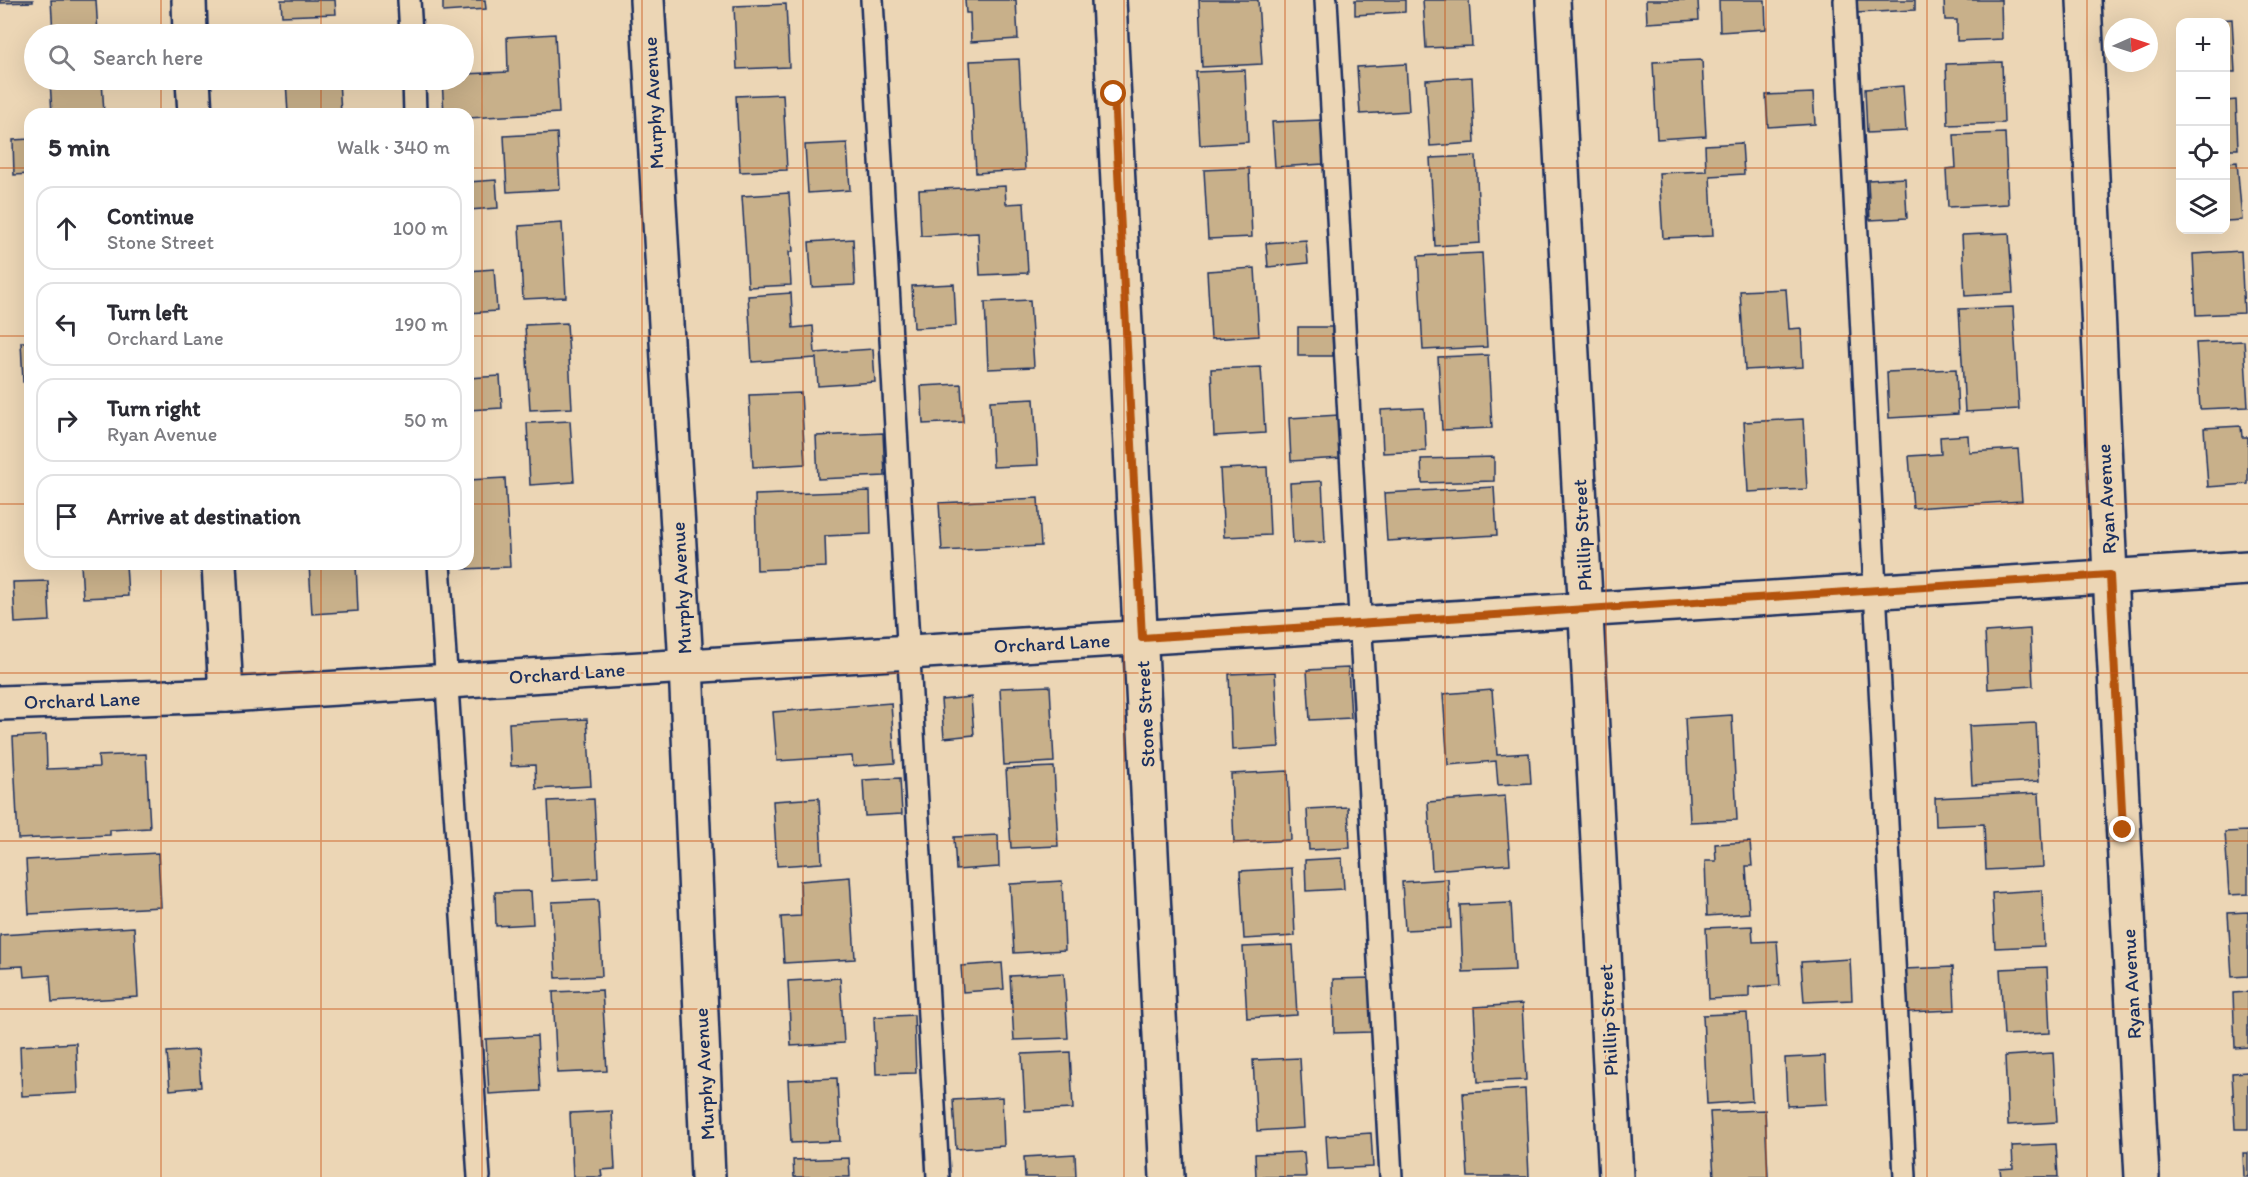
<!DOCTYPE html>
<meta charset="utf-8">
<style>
body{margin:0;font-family:Itim,sans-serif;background:#f2f2f3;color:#2b2b33}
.controls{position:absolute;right:18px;top:18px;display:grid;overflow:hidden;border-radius:12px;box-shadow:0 6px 24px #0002}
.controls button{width:54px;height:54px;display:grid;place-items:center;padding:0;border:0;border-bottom:2px solid #e1e1e2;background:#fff;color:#2b2b33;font:30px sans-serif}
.compass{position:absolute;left:2104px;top:18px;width:54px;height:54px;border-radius:50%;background:#fff;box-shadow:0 6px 24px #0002;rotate:87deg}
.stop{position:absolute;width:18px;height:18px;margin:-14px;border:4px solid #b45309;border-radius:50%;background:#fff}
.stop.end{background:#b45309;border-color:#fff;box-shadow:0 2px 6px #0008}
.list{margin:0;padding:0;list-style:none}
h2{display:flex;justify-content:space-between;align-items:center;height:78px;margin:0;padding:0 24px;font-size:26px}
h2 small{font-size:20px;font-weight:400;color:#7c7c81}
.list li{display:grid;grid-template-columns:39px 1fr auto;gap:18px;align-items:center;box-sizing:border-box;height:84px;margin:0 12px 12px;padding:0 12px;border:2px solid #e1e1e2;border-radius:18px}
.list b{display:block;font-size:22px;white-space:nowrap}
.list p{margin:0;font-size:20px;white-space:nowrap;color:#7c7c81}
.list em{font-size:20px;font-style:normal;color:#7c7c81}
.icon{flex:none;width:33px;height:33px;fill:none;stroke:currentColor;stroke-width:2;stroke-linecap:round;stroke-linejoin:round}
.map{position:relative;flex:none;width:2248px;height:1177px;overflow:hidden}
.search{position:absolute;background:#fff;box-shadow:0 6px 24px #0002;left:24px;top:24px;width:450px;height:66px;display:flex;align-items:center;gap:15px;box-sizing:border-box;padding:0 21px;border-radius:33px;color:#7c7c81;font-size:22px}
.panel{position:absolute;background:#fff;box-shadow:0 6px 24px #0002;left:24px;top:108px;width:450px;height:462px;border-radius:18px}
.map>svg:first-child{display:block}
.building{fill:#c8b08a;stroke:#1b2f5e;stroke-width:1.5}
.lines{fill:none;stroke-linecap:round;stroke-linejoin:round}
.service-casing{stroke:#1b2f5e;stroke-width:26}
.minor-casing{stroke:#1b2f5e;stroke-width:38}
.tertiary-casing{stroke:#1b2f5e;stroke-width:38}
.service{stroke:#ecd6b5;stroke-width:21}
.minor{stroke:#ecd6b5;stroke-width:33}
.tertiary{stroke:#ecd6b5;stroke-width:33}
.route{stroke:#b45309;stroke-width:8}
.grid{fill:none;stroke:#c95318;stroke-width:1.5;stroke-opacity:0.55}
.labels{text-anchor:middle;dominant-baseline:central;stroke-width:5;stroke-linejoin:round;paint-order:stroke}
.street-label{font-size:20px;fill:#1b2f5e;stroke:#ecd6b5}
</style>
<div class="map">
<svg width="2248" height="1177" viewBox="0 0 2248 1177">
<rect width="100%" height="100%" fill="#ecd6b5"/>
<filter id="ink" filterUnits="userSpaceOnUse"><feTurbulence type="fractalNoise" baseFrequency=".0167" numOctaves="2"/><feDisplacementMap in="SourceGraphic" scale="12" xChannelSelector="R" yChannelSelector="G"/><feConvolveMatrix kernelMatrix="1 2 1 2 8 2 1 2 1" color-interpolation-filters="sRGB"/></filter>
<g filter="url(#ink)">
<!-- building -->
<path class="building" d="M0 0H33V2L0 3Z
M51 0H96L98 34H53Z
M281 0H335L336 14 282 16Z
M443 0H485L486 9 443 12Z
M965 0H1016L1018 39 971 42 970 13H966Z
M1199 0H1258L1262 64 1202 67Z
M1355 0H1405V12L1355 15Z
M1423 0H1469L1472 46 1426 48Z
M1646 0H1698L1699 20 1647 23Z
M1719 0H1765L1766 29 1720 32Z
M1855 0H1915V10L1856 13Z
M1944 0H2001L2002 39 1957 41V20H1945Z
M786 4 789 67 737 69 734 6Z
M2232 19 2235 72H2226V22H2183Z
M555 34 559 113 468 118V114H444L442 80H464V74L508 72 507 37Z
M1019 59 1025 170 976 173 970 61Z
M1702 60 1706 136 1657 139 1653 62Z
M2002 62 2004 123 1948 125 1946 64Z
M1406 64 1409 111 1360 114 1357 67Z
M1245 70 1248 142 1200 145 1196 72Z
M1472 77 1475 143 1430 146 1426 80Z
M50 80H102L104 114H52Z
M286 80H339L341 114H288Z
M1903 86 1906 131 1867 133 1865 89Z
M1813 93 1815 124 1768 127 1766 95Z
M783 94 787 170 740 172 736 96Z
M2236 100 2238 149H2226V101Z
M1322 120 1324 164 1275 167 1272 122Z
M557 133 560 189 507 192 504 136Z
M2005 133 2008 204 1948 207 1946 169 1956 168 1954 135Z
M30 139V174L14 175 13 140Z
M847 143 850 190 808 193 805 145Z
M1742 143 1744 174 1710 176 1713 236 1663 238 1659 173 1706 171 1705 145Z
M1476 156 1480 243 1435 246 1430 158Z
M2237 162 2242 220 2226 221V163Z
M1249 168 1252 237 1208 239 1204 170Z
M1905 178 1907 218 1870 220 1868 180Z
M496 180 498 208 468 210V182Z
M1005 186 1006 204 1024 203 1028 273 980 275 978 233 921 236 919 190Z
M789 193 793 252H789L791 285 748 287 742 196Z
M562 223 566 297 523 299 519 226Z
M2009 233 2013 293 1965 296 1962 235Z
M853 239 855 285 812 287 809 242Z
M1306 240 1308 263 1268 267 1266 243Z
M2241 251 2244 313 2196 315 2193 254Z
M1482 253 1487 347 1423 350 1418 256Z
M1255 268 1259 336 1211 339 1207 271Z
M494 269 497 311 468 313V271Z
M954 284 956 326 914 328 912 286Z
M1786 289 1789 329 1801 328 1803 367 1745 370 1740 291Z
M791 293 793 328 813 326 815 353 873 349 875 382 818 386 816 358 752 362 748 296Z
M1030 300 1034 367 988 369 985 302Z
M2013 307 2019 409 1965 412 1959 309Z
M567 323 572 408 530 410 525 325Z
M1298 327H1332L1333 356H1298Z
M2244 341 2248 407 2200 409 2196 343Z
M21 342H30V382H23Z
M1488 355 1492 428 1442 430 1438 357Z
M1261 367 1265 433 1214 436 1211 369Z
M1956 369 1958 414 1889 418 1887 372Z
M500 376 502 408 468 410V378Z
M961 384 963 422 923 424 921 386Z
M801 393 805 464 753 467 749 395Z
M1034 399 1038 465 993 467 990 401Z
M1424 408 1426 451 1383 453 1381 410Z
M1339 415 1342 458 1291 461 1289 418Z
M1803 419 1807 489 1748 492 1744 422Z
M570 421 574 482 530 485 527 423Z
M2241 426 2242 437H2248V484L2208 487 2204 428Z
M883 433 885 476 818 479 816 436Z
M1968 435 1969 452 2018 449 2022 501 1913 508 1909 456 1941 454 1940 437Z
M1494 457V481L1422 483 1421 459Z
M1267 467 1270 535 1224 537 1220 469Z
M505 478 510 567 463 569V564H468V480Z
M1322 481 1325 542 1293 543 1290 483Z
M1494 487 1497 535 1387 541 1384 493Z
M870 491 871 534 825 536 826 567 757 570 755 495Z
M1038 498 1041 546 942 551 939 503Z
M81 564H126L128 596 83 598Z
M309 564H356L358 611 312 614Z
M384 564H435V566L384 569Z
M48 581 50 621 15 623 13 582Z
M2030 629 2033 686 1988 689 1985 632Z
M1348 668 1351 718 1310 720 1307 670Z
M1275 672 1279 747 1232 750 1229 674Z
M1050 686 1054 762 1004 765 1000 688Z
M1492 690 1497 755 1529 753 1531 783 1498 785 1496 761 1448 765 1443 694Z
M971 697 974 735 944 738 941 700Z
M891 703 895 763 853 766 852 756 777 761 773 712Z
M1732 715 1737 820 1690 822 1685 718Z
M587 719 591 786 536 789 535 765 511 766 509 723Z
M2036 723 2039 781 1972 785 1969 726Z
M46 735 47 769 99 767 98 756 146 754 150 828 110 830V835L18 839 13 737Z
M1054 767 1058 846 1011 848 1006 769Z
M1288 771 1291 840 1234 843 1231 774Z
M900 778 902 814 865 816 863 780Z
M2039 793 2043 867 1986 870 1984 824 1936 826 1935 798Z
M1505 796 1510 864 1432 870 1428 802Z
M819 798 822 863 777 866 773 801Z
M594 799 598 878 552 881 548 801Z
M1348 807 1350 848 1309 850 1307 809Z
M2248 831V894L2229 895 2225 832Z
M998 835 999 867 956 870 954 837Z
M1750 842 1752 866H1746L1749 913 1707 916 1705 861H1716L1715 844Z
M158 853 161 907 29 914 26 860Z
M1342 858 1344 889 1306 891 1305 860Z
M1292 868 1295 936 1244 939 1240 871Z
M850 877 855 959 784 963 781 917 801 916 800 881Z
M1448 879 1451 928 1405 930 1402 882Z
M1062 881 1065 950 1014 953 1010 884Z
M2042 890 2044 946 1995 948 1992 893Z
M531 891 533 924 496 926 495 892Z
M598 900 602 976 556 978 552 902Z
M1511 903 1515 970 1463 972 1460 905Z
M2248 912V976L2232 977 2228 913Z
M1752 926 1753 942 1777 941 1780 985 1749 987V997L1709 999 1706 928Z
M134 927 138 997 52 1002 50 975 24 977 23 966 0 967V935Z
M1293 945 1297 1015 1247 1018 1243 947Z
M1850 959 1852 1000 1804 1002 1801 962Z
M1002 963 1004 989 963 992 961 966Z
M1953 967 1955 1010 1907 1012 1904 969Z
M2047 967 2050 1033 2004 1035 2000 969Z
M1064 973 1068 1038 1014 1040 1010 976Z
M840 978 844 1043 791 1046 788 981Z
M1371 978 1372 1032 1334 1033 1333 979Z
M602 990 607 1071 557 1073 553 992Z
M2248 992V1047L2235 1048 2233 993Z
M1522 1004 1526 1080 1478 1082 1474 1007Z
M1747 1013 1752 1101 1707 1104 1703 1015Z
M914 1015 916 1073 876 1074 874 1017Z
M537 1036 540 1091 489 1094 486 1039Z
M76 1043 78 1093 22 1096 20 1046Z
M198 1050 201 1087 170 1090 167 1052Z
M1070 1052 1073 1109 1025 1111 1022 1054Z
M2053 1053 2057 1122 2008 1125 2005 1056Z
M1825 1056 1827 1104 1787 1106 1785 1058Z
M1300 1058 1304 1128 1257 1131 1253 1060Z
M2248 1072V1129H2235L2232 1073Z
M837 1078 840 1141 791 1143 788 1080Z
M1525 1089 1529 1177H1468L1463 1093Z
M1002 1097 1004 1146 956 1149 953 1100Z
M1765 1110 1768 1177H1714L1710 1112Z
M612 1111 615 1169 601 1170 602 1177H573L570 1113Z
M1371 1133 1373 1167 1328 1169 1326 1136Z
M2056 1144 2058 1177H2001L2000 1169 2013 1168 2012 1146Z
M1304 1152 1306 1177H1256L1255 1154Z
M2243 1153H2248V1177H2244Z
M1075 1154 1076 1177H1025L1024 1157Z
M849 1158 850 1177H794L793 1160Z"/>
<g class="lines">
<defs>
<path id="service" d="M409 0 411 34
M872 0 938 1177
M1326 0 1391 1177
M1845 0 1905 1177
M414 80 415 114
M439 564 479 1177"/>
<path id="minor" d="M189 0 190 34
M647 0 686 665 708 1177
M1109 0 1167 1177
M1553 0 1616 1177
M2084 0 2110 575 2142 1177
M193 80 195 114
M219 564 226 695"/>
<path id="tertiary" d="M0 703 226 695 2248 568"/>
</defs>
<!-- service casing -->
<use href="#service" class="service-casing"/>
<!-- minor casing -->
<use href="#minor" class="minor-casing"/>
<!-- tertiary casing -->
<use href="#tertiary" class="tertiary-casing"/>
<!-- service -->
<use href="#service" class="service"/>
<!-- minor -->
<use href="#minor" class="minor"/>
<!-- tertiary -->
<use href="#tertiary" class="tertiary"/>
</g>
</g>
<g class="lines" filter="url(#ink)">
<!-- route -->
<path class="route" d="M1114 94 1142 638 2110 575 2123 830"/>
</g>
<!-- grid -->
<path class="grid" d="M161 0V34M321 0V34M482 0V1177M642 0V1177M803 0V1177M963 0V1177M1124 0V1177M1285 0V1177M1445 0V1177M1606 0V1177M1766 0V1177M1927 0V1177M2087 0V1177M161 80V114M321 80V114M0 168H30M468 168H2180M2226 168H2248M0 336H30M468 336H2248M0 504H30M468 504H2248M161 564V1177M321 564V1177M0 673H2248M0 841H2248M0 1009H2248"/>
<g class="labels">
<!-- street labels -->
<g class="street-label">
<text transform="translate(653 103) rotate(-93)">Murphy Avenue</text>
<text transform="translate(2106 499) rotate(-93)">Ryan Avenue</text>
<text transform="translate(1582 535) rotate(-93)">Phillip Street</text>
<text transform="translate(681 588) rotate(-93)">Murphy Avenue</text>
<text transform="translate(1052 643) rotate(-3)">Orchard Lane</text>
<text transform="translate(567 673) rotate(-4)">Orchard Lane</text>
<text transform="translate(82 700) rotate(-2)">Orchard Lane</text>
<text transform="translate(1145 714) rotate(-93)">Stone Street</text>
<text transform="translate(2131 984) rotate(-93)">Ryan Avenue</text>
<text transform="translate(1608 1020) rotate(-93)">Phillip Street</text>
<text transform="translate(704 1074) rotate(-93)">Murphy Avenue</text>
</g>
</g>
</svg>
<div class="controls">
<button>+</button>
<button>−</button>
<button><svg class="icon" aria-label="locate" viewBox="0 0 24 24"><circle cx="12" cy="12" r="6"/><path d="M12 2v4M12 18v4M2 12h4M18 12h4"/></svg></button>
<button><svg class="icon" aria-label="layers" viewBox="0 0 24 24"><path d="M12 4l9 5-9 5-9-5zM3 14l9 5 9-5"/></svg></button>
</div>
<svg class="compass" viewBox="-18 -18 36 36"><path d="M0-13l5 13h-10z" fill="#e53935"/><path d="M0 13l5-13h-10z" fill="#7c7c81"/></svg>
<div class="stop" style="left:1114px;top:94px"></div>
<div class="stop end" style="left:2123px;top:830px"></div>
<div class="search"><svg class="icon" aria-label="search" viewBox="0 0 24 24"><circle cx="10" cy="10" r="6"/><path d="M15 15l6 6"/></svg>Search here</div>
<section class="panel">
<h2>5 min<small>Walk · 340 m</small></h2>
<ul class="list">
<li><svg class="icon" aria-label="ahead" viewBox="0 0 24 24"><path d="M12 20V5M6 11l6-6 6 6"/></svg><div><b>Continue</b><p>Stone Street</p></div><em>100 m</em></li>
<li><svg class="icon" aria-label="left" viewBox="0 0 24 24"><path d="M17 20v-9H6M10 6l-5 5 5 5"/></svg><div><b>Turn left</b><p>Orchard Lane</p></div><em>190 m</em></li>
<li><svg class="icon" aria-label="right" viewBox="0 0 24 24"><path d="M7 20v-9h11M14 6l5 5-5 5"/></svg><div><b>Turn right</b><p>Ryan Avenue</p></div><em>50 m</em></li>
<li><svg class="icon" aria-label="arrive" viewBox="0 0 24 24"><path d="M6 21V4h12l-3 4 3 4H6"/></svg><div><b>Arrive at destination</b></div></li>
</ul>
</section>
</div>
